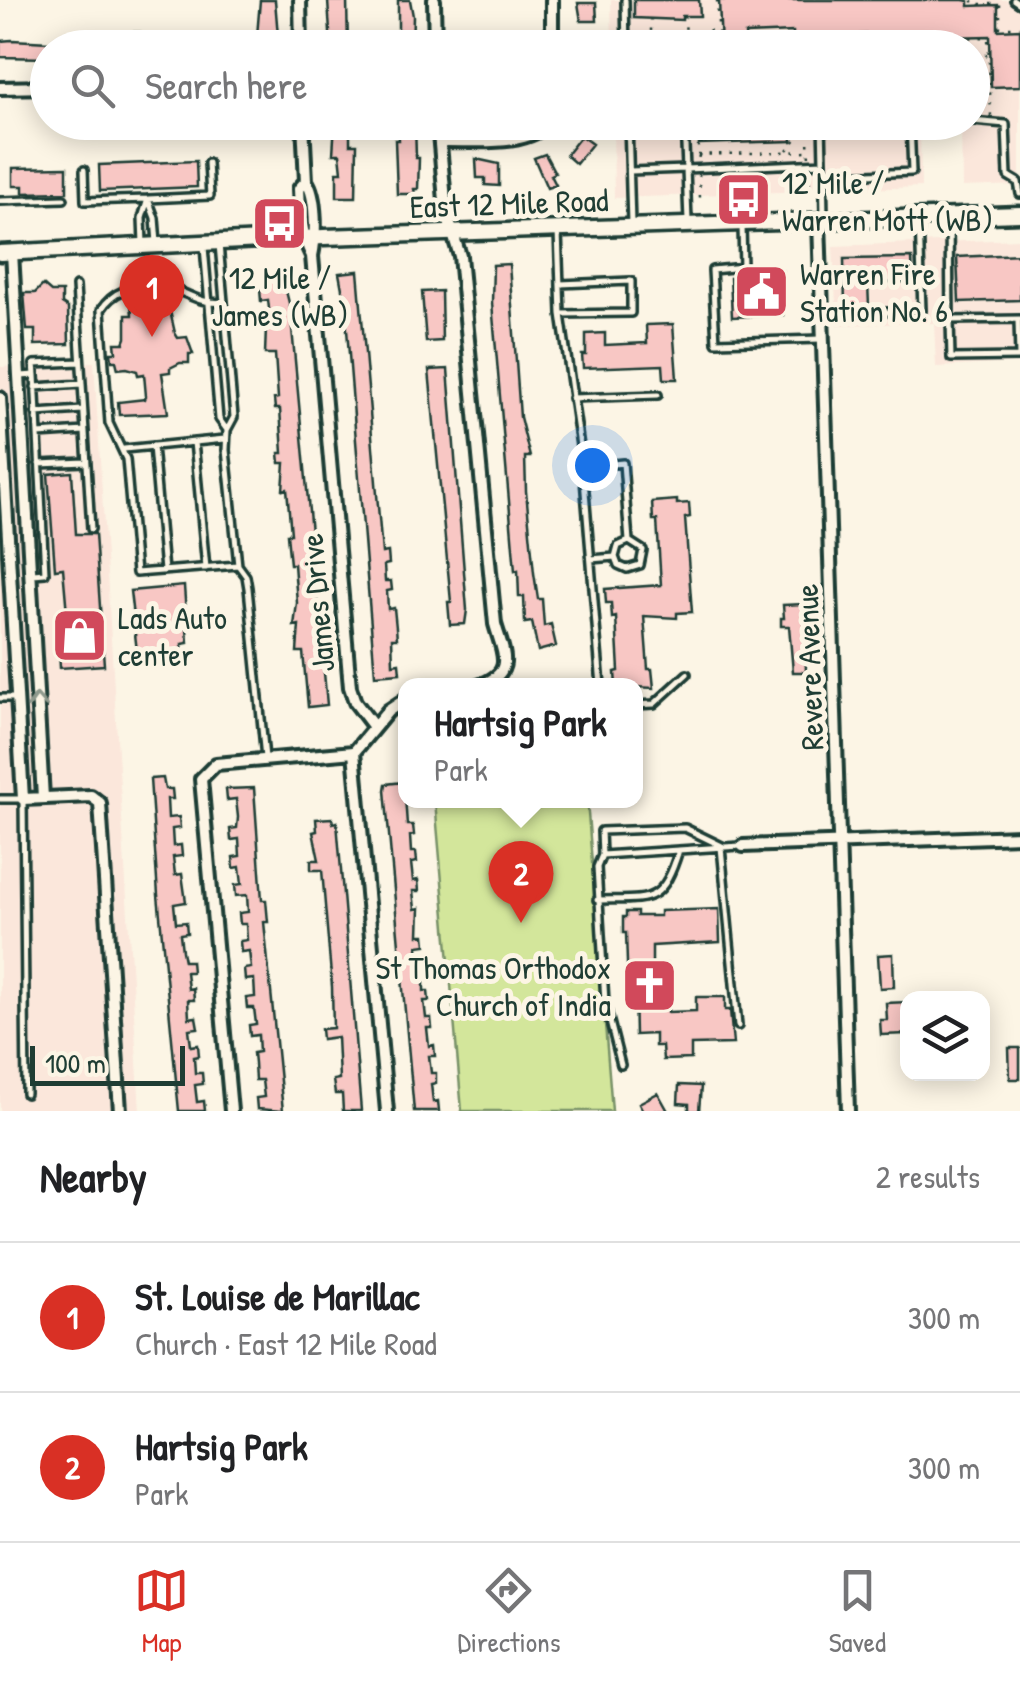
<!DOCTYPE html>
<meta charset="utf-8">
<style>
body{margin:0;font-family:"Patrick Hand",sans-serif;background:#f6f6f6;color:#202124}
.controls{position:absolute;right:30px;bottom:30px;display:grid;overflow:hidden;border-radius:20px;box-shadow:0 5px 25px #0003}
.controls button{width:90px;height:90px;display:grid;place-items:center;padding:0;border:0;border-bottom:2px solid #e0e0e0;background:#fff;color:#202124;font:50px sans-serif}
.scale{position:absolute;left:30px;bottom:25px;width:155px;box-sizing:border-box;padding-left:10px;border:5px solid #1f3d34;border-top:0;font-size:28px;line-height:35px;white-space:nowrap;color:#1f3d34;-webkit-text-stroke:8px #fcf5e5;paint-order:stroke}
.you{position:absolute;left:592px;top:465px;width:35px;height:35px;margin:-25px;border:8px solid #fff;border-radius:50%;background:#1a73e8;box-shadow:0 0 0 15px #1a73e833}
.badge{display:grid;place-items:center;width:65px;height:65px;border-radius:50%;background:#d93025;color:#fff;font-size:32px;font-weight:700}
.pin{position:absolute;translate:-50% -82px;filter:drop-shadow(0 2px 5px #0008)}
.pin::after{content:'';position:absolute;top:52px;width:35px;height:30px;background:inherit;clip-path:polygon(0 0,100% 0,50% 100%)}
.popup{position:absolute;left:398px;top:678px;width:245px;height:130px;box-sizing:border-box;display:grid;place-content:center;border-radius:20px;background:#fff;filter:drop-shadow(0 2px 8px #0005);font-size:32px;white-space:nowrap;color:#757577}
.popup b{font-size:38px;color:#202124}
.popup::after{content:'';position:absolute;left:50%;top:100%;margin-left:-20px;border:20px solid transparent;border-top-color:#fff}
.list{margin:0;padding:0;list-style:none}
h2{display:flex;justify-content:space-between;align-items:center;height:130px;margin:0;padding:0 40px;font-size:42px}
h2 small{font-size:32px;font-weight:400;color:#757577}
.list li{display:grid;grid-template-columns:65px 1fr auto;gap:30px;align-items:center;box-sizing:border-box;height:150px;padding:0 40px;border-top:2px solid #e0e0e0}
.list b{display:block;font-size:38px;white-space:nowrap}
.list p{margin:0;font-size:32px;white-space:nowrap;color:#757577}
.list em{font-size:32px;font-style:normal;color:#757577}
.icon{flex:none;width:55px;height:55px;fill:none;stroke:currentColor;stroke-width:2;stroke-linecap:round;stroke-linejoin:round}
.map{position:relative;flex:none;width:1020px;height:1111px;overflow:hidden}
.search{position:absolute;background:#fff;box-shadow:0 5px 25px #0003;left:30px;right:30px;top:30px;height:110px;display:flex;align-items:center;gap:25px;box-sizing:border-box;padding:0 35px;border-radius:55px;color:#757577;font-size:38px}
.sheet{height:430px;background:#fff}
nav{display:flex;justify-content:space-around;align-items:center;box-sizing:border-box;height:140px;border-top:2px solid #e0e0e0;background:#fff;font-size:28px;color:#757577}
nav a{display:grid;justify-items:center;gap:5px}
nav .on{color:#d93025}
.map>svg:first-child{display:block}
.built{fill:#fbe7db}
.green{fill:#d3e69b;stroke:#799268;stroke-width:2.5}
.building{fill:#f8c7c4;stroke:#1f3d34;stroke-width:2.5}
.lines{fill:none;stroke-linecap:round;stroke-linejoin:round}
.lane-casing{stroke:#1f3d34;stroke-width:12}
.street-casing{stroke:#1f3d34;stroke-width:18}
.secondary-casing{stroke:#1f3d34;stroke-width:21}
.path{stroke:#1f3d34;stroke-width:2.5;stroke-dasharray:2.5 8;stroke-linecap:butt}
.lane{stroke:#fcf5e5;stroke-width:5}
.street{stroke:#fcf5e5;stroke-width:10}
.secondary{stroke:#fcf5e5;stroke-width:14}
.oneway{stroke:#8e998c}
.labels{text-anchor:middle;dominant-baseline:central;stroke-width:10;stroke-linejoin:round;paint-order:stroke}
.poi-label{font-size:32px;fill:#1f3d34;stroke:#fcf5e5;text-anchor:start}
.street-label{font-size:32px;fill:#1f3d34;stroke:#fcf5e5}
</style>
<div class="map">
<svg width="1020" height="1111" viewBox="0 0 1020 1111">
<rect width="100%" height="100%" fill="#fcf5e5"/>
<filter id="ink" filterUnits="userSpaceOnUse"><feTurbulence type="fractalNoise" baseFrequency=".01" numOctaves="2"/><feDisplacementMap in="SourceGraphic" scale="20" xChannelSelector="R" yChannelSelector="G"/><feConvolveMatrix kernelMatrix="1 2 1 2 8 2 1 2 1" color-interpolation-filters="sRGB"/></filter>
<g filter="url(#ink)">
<!-- built -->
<path class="built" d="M611 0H1020V185L962 187 961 123 972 122V48L612 47Z
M613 123H920L921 187 614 198Z
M1020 239V363L936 367 934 323 837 325 833 246Z
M94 362 140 1111H0V367Z"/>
<!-- green -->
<path class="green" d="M435 801H587L612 1111H462Z"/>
<!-- building -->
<path class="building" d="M260 0H275L279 48H256Z
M398 0H410L413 16 412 48H398Z
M634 0H699L700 16H682V20L634 18Z
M719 0H963L969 1V6L998 5V30L1020 29V86L991 87 990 36 896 38 870 34 818 35V48H793V32L745 34 746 48H721Z
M328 1H347L348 48H331Z
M578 3H596L597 21H581Z
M130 32H140V39L231 36 232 48H73V39L130 38Z
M12 40 48 42V58L0 57V41Z
M335 122H350V144H357L356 197H337V172H342L340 154H333Z
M398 122H415L416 158H419L418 189H414L415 194H397L395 140H399Z
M699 122H791L792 141 699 144Z
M581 136 592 144 576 164 566 155Z
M545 154 555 173 551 175 556 185 547 188 534 158Z
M476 159 499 164V186L485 185V178H477Z
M196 161 197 187 100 191 99 165Z
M67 167V192L23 193V186H13V168Z
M1020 254V300L959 302 957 257Z
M912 258 913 282 868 283 869 306 845 307 844 259Z
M509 264 520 417 530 457H525L526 491 534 573 538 599H542L544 626 551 624 556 646 538 651 532 622 525 623 524 597H519L518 570 515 571 492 303 493 265Z
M358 271 382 553 388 552 389 564 384 565 385 581H391L392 590 387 591 388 609 394 608 397 638H392L393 664 399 663 400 673 375 675 345 305 339 273Z
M782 271 783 315 732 317 730 278 762 277 761 272Z
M282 275 290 307 327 705 308 707 303 652H297L299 625 294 626 297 603 294 564H290L288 545 287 534H291L287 489 283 490 285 463H280L279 453H283L280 409H275L274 399 278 398 275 354H265L266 328 261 329 260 319 270 317 268 300 261 301 260 289 267 288 266 276Z
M43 285 51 292H62V304L68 308 69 344 35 345V330H27L24 293H35Z
M441 291 442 341 426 342 422 292Z
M144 300 164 302 165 312 170 311 175 333 178 338 187 337 193 354H189V363H180L170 368V372L162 373 168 413 119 415 118 402 145 399 146 396 144 374 138 375 137 371 127 368 118 369 116 361H112L111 352H116L115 343H124L126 338V315H132L131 304Z
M673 324 677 379H664L663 365 583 368 582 355H586V334L605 333V345L647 343 646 325Z
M448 369 467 610 465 624 450 625 448 602H451L429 370Z
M72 472 76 534H95L104 665 60 668 57 614 67 613 63 568 55 569 48 474Z
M677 500V504L689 503 690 517 685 518 692 612 677 613V618L644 616 648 669H652L654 688 616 686 615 672 619 671 616 617 612 618 611 603H606L605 589 661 585 657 520H653L652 502Z
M184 586 188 643 182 644 183 656 138 660 130 591Z
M804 604 806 672H793L789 626H781V618H784L783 605Z
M163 778 165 789H172L173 799H167L168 818 179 817 180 828 172 829 173 846 181 845 182 856 173 857 175 875 182 874 186 902 174 904 176 923 186 922 187 933 180 934 182 951 184 961H191L192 972H186L188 989 193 988 194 1000H188L189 1018 196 1017 198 1028 189 1029 191 1046 198 1045 199 1056 194 1057 195 1073H202L203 1084 195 1085 197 1102 204 1101 205 1111H179L158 895 150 779Z
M404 782 407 825H413L414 835 410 836 411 852H416L417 862 411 863 413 881 418 880 419 891H413L415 909 420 908 419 935H425L426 945 418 946 419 964 424 963V991H428L429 1001H424L426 1018H431L432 1028H427L429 1046 434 1045 435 1056H429L431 1073H436V1083L431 1084 433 1102 438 1101 439 1111H414L385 790 386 784Z
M254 788 262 900H266L268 922H264L283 1111 257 1109 256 1098 264 1097 262 1080H255L254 1063 253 1053 259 1052 258 1035 250 1036 249 1025 256 1024 254 1008H247L246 998 255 997 254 979 245 980 244 969 251 968 249 951 241 952 240 941 247 940 246 924H240L239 913 248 912 247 895 236 896 235 885 242 884 240 867 234 868 233 857 240 856 239 839 231 840 230 829 237 828 238 817 236 799 227 800 226 789Z
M332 818 333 823 337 822 361 1111H343L342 1094H335L333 1080 339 1079 337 1037 322 1039 321 1029 333 1028 332 987 322 870H311V860H319L313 832 317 831 316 819Z
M719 909 720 942 652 946V965L666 964 667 978H672L673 993H668V1012L696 1011V997H725V1010H730L733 1044 691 1045V1059L663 1060 662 1046H655V1034L635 1035 634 992H628L626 933H623V917H626V912H637V916H660V911Z
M893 954 894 987 880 988 878 955Z
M908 1002V1034L881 1035 880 1020H887L886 1003Z
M1009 1048H1020V1079H1010Z
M679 1085 701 1086 699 1111H689V1104L678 1103Z
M658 1093 668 1111H643L639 1103Z"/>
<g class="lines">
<defs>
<path id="lane" d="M625 0 626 48
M1014 0 1020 4
M972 121 1006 124 1008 176 1018 182 1020 194
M628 122 631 224
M822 122 823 163
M84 170 85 201 148 199 142 218 143 244
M630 171 686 169 684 122
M823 176 912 172 910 122
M0 201 64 199
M949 219 950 320 1020 319
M688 221 686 169 823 163 824 217
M742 226 743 267 712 270 716 342 821 339
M558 232 561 314 583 467 601 686
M157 243 155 218 148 199 210 196 208 163
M204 247 219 419 227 430 234 417 219 244
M560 284 631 281V313L561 314
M76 286 91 529
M224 302C187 307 172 271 125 290 115 294 107 300 101 310L109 423 126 459 136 573 238 565 226 450 227 430
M822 314 922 311 919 219
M950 320 951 358 1019 357 1018 320
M35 375 34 364 80 362
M21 376 35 375 45 573 33 574
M35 387 82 384
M572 398 658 395
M36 413 83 410
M38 434 85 431
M194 442 206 568
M153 446 164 571
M124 449 225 439
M39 464 86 462
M583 467 623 463 629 541 618 546 615 557 591 559
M615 557 618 565 627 569 640 565 643 550 629 541
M238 565 246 576 248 588 265 758
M0 698H15
M636 705 654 704 687 674
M0 799H23L26 1094
M721 847 738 1026
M724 847 685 828 601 831 602 855 740 846
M602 855 597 867 605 1002 621 1065
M597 900C649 899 662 906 679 850"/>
<path id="street" d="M300 0 301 48
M434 0 435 48
M552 0V48
M0 88 48 87
M303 122 306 181
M438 122 446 212 460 256 495 624C503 653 517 673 478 686
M442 141C473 140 527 148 549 122
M819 221 848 1111
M12 252 43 798
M312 256C301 234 300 213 299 189L306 181C317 196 316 237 312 256L350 687 355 702 374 727
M0 398 23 799
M23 799 91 796 100 803 120 1111
M743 846 1020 836
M231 1111 201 779 216 764 354 752
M387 1111 354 752 388 711 406 699"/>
<path id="secondary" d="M0 253 324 237 1020 214"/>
</defs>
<!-- lane casing -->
<use href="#lane" class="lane-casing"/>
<!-- street casing -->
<use href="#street" class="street-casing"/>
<!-- secondary casing -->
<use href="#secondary" class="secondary-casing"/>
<!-- path -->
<path class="path" d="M717 0 719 48
M973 0V4H1000V27H1020
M684 16 688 48
M651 18V34
M635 36 718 30
M764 48H777
M894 48V40L988 37 991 117
M972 72 987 54
M972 74H987
M807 122 809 158
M693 129 697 128 699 161
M787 150 797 138V122
M698 155 808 151
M809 171 810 194
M699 174 700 198"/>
<!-- lane -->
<use href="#lane" class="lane"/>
<!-- street -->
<use href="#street" class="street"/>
<!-- secondary -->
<use href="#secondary" class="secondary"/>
</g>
<!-- one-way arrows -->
<defs><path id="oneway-chevron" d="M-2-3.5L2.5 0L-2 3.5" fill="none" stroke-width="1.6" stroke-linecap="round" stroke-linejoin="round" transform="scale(2.5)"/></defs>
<use class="oneway" href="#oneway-chevron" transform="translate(37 701) rotate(-93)"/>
</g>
<!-- icons -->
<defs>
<symbol id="bus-square" viewBox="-11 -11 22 22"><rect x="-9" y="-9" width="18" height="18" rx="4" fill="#d1495b" stroke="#fcf5e5"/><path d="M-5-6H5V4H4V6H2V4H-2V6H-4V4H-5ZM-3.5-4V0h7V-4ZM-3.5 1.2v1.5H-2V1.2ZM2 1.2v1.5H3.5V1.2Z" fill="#fff"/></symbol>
<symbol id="civic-square" viewBox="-11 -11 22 22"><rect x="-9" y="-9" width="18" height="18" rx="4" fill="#d1495b" stroke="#fcf5e5"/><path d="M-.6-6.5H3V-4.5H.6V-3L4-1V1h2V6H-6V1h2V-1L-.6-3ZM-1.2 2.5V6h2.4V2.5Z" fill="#fff"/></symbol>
<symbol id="shop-square" viewBox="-11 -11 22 22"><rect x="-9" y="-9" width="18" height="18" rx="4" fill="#d1495b" stroke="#fcf5e5"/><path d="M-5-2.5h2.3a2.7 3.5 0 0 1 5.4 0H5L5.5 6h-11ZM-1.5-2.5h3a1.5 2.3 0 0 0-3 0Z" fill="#fff"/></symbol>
<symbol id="church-square" viewBox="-11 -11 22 22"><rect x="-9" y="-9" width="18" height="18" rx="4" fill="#d1495b" stroke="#fcf5e5"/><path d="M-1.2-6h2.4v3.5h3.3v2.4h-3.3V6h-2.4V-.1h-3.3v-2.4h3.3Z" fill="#fff"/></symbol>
</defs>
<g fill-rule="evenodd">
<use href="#bus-square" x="712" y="168" width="63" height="63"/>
<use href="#bus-square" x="248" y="192" width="63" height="63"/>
<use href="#civic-square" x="730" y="260" width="63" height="63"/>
<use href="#shop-square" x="48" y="604" width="63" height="63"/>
<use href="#church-square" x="618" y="954" width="63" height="63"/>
</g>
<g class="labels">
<!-- poi labels -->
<g class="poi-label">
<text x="782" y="182">12 Mile /<tspan x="782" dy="37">Warren Mott (WB)</tspan></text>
<text x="800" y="273">Warren Fire<tspan x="800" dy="37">Station No. 6</tspan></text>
<text x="280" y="277" text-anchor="middle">12 Mile /<tspan x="280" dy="37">James (WB)</tspan></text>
<text x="118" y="617">Lads Auto<tspan x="118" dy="37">center</tspan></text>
<text x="611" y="967" text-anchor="end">St Thomas Orthodox<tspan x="611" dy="37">Church of India</tspan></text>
</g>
<!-- street labels -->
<g class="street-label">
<text transform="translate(509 203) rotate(-2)">East 12 Mile Road</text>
<text transform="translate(317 603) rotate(-95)">James Drive</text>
<text transform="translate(809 667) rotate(-92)">Revere Avenue</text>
</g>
</g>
</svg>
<div class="controls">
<button><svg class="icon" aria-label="layers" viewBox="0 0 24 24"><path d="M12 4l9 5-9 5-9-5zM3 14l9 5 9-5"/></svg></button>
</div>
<div class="scale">100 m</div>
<div class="you"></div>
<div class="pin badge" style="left:152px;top:337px">1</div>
<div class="pin badge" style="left:521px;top:923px">2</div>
<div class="popup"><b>Hartsig Park</b>Park</div>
<div class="search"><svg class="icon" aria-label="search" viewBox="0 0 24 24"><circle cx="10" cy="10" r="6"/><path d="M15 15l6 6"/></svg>Search here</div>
</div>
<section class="sheet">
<h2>Nearby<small>2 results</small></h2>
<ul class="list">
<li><span class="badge">1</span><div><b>St. Louise de Marillac</b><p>Church · East 12 Mile Road</p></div><em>300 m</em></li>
<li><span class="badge">2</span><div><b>Hartsig Park</b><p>Park</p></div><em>300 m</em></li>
</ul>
</section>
<nav>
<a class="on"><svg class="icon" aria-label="map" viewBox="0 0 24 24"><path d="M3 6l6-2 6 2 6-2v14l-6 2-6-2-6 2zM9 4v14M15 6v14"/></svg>Map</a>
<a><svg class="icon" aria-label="directions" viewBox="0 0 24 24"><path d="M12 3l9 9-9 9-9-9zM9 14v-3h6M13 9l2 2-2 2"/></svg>Directions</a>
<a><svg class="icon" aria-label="saved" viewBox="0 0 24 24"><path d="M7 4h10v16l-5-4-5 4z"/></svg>Saved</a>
</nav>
